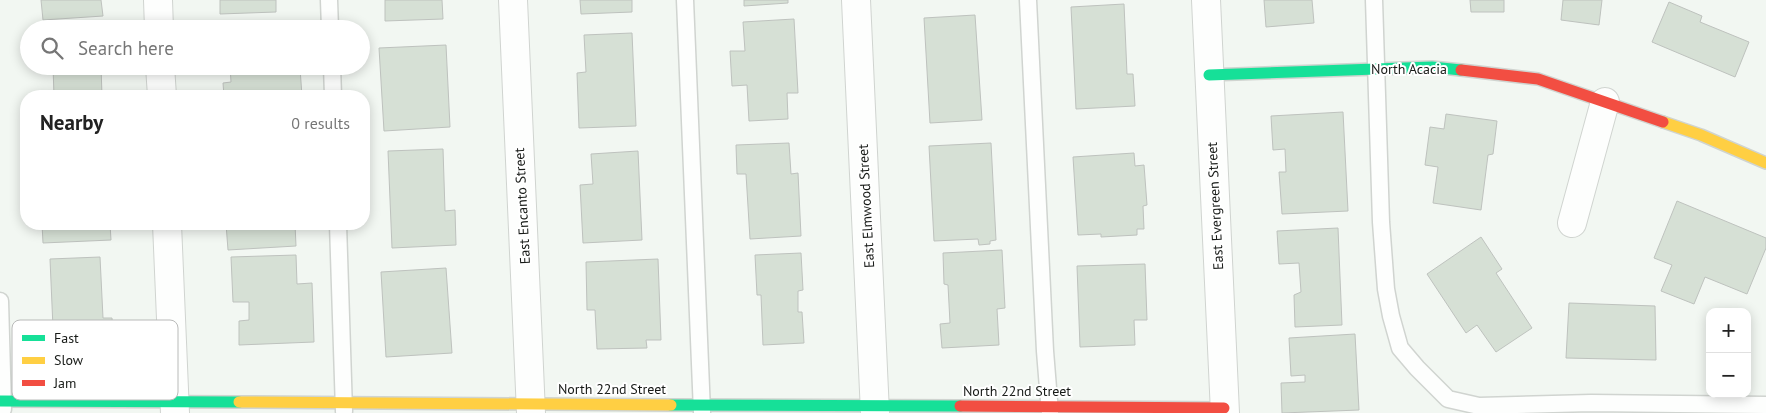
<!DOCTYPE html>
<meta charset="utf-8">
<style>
body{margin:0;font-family:"PT Sans",sans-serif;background:#f6f6f6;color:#222}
.controls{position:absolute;right:15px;bottom:15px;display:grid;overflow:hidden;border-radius:10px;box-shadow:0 2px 12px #0003}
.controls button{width:45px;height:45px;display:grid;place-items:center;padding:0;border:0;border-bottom:1px solid #e0e0e0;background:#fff;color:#222;font:25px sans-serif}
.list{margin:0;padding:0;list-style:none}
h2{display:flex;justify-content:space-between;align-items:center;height:65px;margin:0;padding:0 20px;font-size:21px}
h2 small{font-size:16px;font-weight:400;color:#767676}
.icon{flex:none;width:28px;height:28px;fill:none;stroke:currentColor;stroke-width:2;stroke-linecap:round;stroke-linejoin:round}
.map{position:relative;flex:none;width:1766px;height:413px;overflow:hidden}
.search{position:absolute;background:#fff;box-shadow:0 2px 12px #0003;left:20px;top:20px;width:350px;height:55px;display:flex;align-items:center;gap:12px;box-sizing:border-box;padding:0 18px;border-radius:28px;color:#767676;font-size:19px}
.panel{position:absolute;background:#fff;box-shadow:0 2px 12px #0003;left:20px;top:90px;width:350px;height:140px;border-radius:20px}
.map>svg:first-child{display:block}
.building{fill:#d6e0d5;stroke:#bec2be}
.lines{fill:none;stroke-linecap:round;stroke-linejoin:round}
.lane-casing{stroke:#d0d4d0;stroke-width:19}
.street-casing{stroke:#d0d4d0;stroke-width:30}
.fast-casing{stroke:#d0d4d0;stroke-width:14}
.slow-casing{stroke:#d0d4d0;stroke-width:14}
.jam-casing{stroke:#d0d4d0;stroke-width:14}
.lane{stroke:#fdfefd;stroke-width:16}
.street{stroke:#fdfefd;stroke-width:28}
.fast{stroke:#16e098;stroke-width:11}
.slow{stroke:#ffcf43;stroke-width:11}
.jam{stroke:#f24e42;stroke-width:11}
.labels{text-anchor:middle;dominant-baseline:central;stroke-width:4;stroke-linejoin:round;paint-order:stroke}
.street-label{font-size:14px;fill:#171a17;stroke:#fff}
.key{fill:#fff;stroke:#b9bab9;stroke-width:1}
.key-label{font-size:14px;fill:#171a17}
</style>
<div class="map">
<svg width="1766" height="413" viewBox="0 0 1766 413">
<rect width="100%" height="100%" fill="#f2f7f2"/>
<!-- building -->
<path class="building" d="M41 0H101L103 16 43 20Z
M220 0H276V12L220 14Z
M385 0H442L443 19 385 21Z
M580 0H632V12L581 14Z
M744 0H788V3L744 6Z
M1264 0H1312L1314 23 1266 27Z
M1470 0H1504V12H1471Z
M1563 0H1602L1599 25 1561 20Z
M1669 2 1702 16 1700 22 1749 42 1735 77 1652 42Z
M1124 4 1127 74H1133L1135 106 1076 109 1071 7Z
M975 15 982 120 930 123 924 18Z
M794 19 798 93H787L788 119 749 121 747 85 732 86 730 51H745L743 22Z
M632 33 636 126 579 128 577 73 586 72 584 35Z
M446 45 450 127 384 131 379 48Z
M53 66H101L102 96H54Z
M230 66H268V71L300 68 302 96H224L223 83 231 82Z
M1343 112 1348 211 1282 214 1279 172H1286L1285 149 1273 150 1271 116Z
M1446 114 1497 121 1493 154 1488 155 1481 210 1433 203 1438 167 1425 165 1430 127 1444 129Z
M789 143 791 174 798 173 801 236 750 239 746 174H737L736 145Z
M991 143 996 240 990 241V244L979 245 978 239 934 241 929 146Z
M443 149 445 211 455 210 456 245 392 248 388 151Z
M638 151 642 240 583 243 580 185 593 184 591 154Z
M1134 153 1135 166 1144 165 1147 205 1143 206 1144 229H1137V235L1101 237V234L1078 235 1073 157Z
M1677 201 1766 238V248L1747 294 1705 277 1694 304 1661 291 1672 265 1654 258Z
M42 224H110L111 240 43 243Z
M226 224H295L296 246 228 250Z
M1338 228 1342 325 1295 327 1294 295 1301 292 1299 263 1279 264 1277 231Z
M1481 237 1502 269 1496 273 1532 328 1496 352 1477 325 1466 333 1427 274Z
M1002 250 1005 308 997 309 999 345 942 348 940 324 950 323 948 285 944 284 943 253Z
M801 253 803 290 798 291V312H802L804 343 763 345 761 295H757L755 255Z
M296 255 297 284 312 283 314 342 239 345V321L249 320V302H233L231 257Z
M100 257 103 318H112L114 348 54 351 50 259Z
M658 259 661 340H646L647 348 597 349 595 310H587L586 262Z
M1145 264 1147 320H1134L1135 345 1080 347 1077 266Z
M446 268 452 353 386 357 381 272Z
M1569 303 1655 306 1656 360 1566 358Z
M1355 334 1359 410 1282 413 1281 383 1305 382V375L1291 376 1289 338Z"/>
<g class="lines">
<defs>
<path id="lane" d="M329 0 330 29
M685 0 702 412
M1028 0 1045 351 1050 413
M1374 0 1381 222 1386 289 1391 316 1400 348 1417 368 1448 399 1479 406 1591 403 1766 405
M332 66 333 96
M338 224 344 411
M0 301 3 409"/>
<path id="street" d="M158 0 159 29
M513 0 531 413
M856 0 875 413
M1206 0 1225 413
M160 66 162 96
M1572 223 1605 102
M167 224 175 413"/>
<path id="fast" d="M1209 75 1432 67 1461 70
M0 401 239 402
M671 405 960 406"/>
<path id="slow" d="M1663 122 1701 135 1766 163
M239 402 671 405"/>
<path id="jam" d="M1461 70 1538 79 1663 122
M960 406 1224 408"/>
</defs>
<!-- lane casing -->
<use href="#lane" class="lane-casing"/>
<!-- street casing -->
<use href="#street" class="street-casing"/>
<!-- fast casing -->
<use href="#fast" class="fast-casing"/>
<!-- slow casing -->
<use href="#slow" class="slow-casing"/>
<!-- jam casing -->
<use href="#jam" class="jam-casing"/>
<!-- lane -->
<use href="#lane" class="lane"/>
<!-- street -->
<use href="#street" class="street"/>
<!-- fast -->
<use href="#fast" class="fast"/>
<!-- slow -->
<use href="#slow" class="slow"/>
<!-- jam -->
<use href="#jam" class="jam"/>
</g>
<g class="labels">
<!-- street labels -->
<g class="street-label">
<text x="1409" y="69">North Acacia</text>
<text transform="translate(522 206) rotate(-93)">East Encanto Street</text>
<text transform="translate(866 206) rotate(-93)">East Elmwood Street</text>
<text transform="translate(1215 206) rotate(-93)">East Evergreen Street</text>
<text x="612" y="389">North 22nd Street</text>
<text x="1017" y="391">North 22nd Street</text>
</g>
</g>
<!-- legend -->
<rect x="12" y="320" width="166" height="80" rx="8" class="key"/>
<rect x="22" y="335" width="23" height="6" fill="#16e098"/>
<rect x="22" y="357" width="23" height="7" fill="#ffcf43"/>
<rect x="22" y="380" width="23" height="6" fill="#f24e42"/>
<g class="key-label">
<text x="54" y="343">Fast</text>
<text x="54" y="365">Slow</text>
<text x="54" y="388">Jam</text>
</g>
</svg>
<div class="controls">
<button>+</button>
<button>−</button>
</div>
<div class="search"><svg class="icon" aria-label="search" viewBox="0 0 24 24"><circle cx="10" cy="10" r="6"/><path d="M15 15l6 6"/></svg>Search here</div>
<section class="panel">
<h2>Nearby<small>0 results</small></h2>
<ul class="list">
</ul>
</section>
</div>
